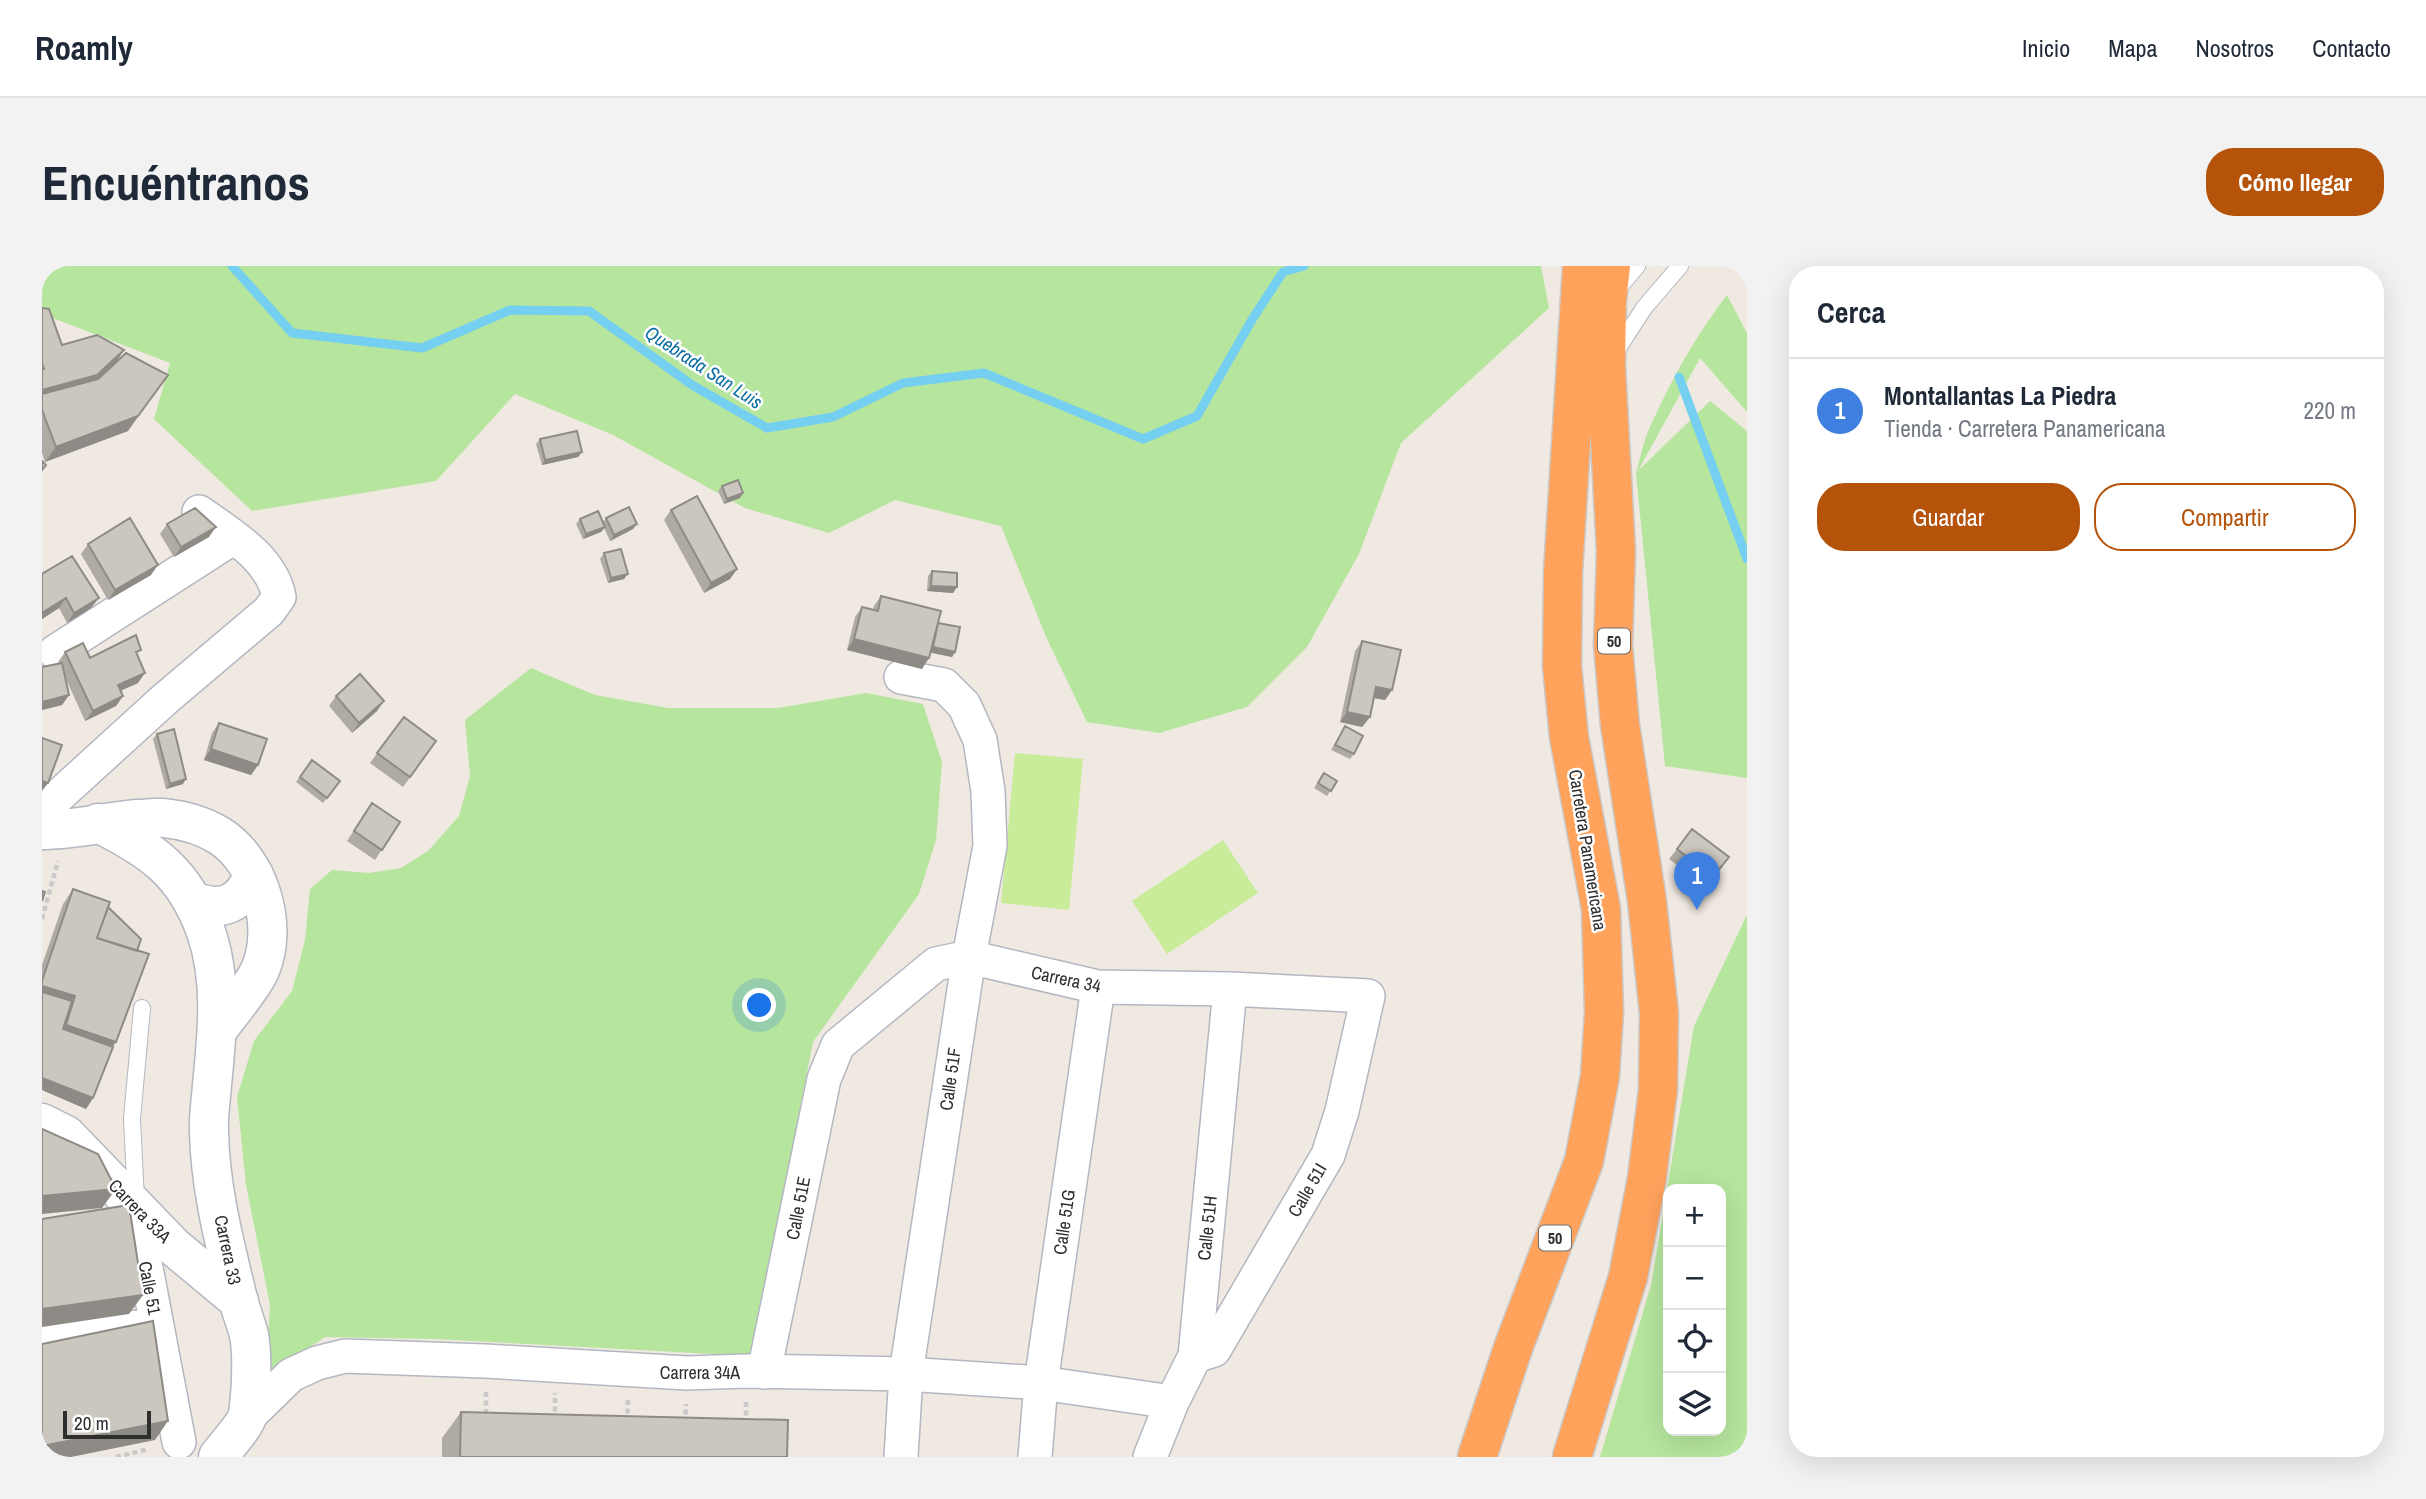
<!DOCTYPE html>
<html lang="es">
<meta charset="utf-8">
<style>
body{margin:0;font-family:"Archivo Narrow",sans-serif;background:#f2f2f3;color:#1f2937}
.controls{position:absolute;right:21px;bottom:21px;display:grid;overflow:hidden;border-radius:14px;box-shadow:0 7px 28px #0002}
.controls button{width:63px;height:63px;display:grid;place-items:center;padding:0;border:0;border-bottom:2px solid #e0e1e3;background:#fff;color:#1f2937;font:35px sans-serif}
.scale{position:absolute;left:21px;bottom:18px;width:88px;box-sizing:border-box;padding-left:7px;border:4px solid #2e2e2e;border-top:0;font-size:19px;line-height:24px;white-space:nowrap;color:#2e2e2e;-webkit-text-stroke:5px #fff;paint-order:stroke}
.you{position:absolute;left:718px;top:740px;width:24px;height:24px;margin:-18px;border:5px solid #fff;border-radius:50%;background:#1a73e8;box-shadow:0 0 0 10px #1a73e833}
.badge{display:grid;place-items:center;width:46px;height:46px;border-radius:50%;background:#b45309;color:#fff;font-size:23px;font-weight:700}
.pin{position:absolute;translate:-50% -58px;filter:drop-shadow(0 2px 4px #0008)}
.pin::after{content:'';position:absolute;top:37px;width:24px;height:21px;background:inherit;clip-path:polygon(0 0,100% 0,50% 100%)}
.list{margin:0;padding:0;list-style:none}
h2{display:flex;justify-content:space-between;align-items:center;height:91px;margin:0;padding:0 28px;font-size:30px}
h2 small{font-size:23px;font-weight:400;color:#747a83}
.list li{display:grid;grid-template-columns:46px 1fr auto;gap:21px;align-items:center;box-sizing:border-box;height:105px;padding:0 28px;border-top:2px solid #e0e1e3}
.list b{display:block;font-size:26px;white-space:nowrap}
.list p{margin:0;font-size:23px;white-space:nowrap;color:#747a83}
.list em{font-size:23px;font-style:normal;color:#747a83}
.actions{display:flex;gap:14px;padding:21px 28px}
.actions a{flex:1;padding:16px 0;border:2px solid #b45309;border-radius:28px;text-align:center;font-size:24px;color:#b45309}
.actions .main{background:#b45309;color:#fff}
.icon{flex:none;width:38px;height:38px;fill:none;stroke:currentColor;stroke-width:2;stroke-linecap:round;stroke-linejoin:round}
.map{position:relative;flex:none;width:1705px;height:1191px;overflow:hidden;border-radius:28px}
header{display:flex;align-items:center;gap:42px;box-sizing:border-box;height:98px;padding:0 35px;background:#fff;border-bottom:2px solid #e0e1e3}
header strong{font-size:33px}
nav{display:flex;gap:38px;margin-inline-start:auto;font-size:24px}
.intro{display:flex;align-items:center;justify-content:space-between;box-sizing:border-box;height:168px;padding:0 42px}
h1{margin:0;font-size:49px}
.button{padding:18px 32px;border-radius:28px;background:#b45309;color:#fff;font-size:24px;font-weight:700}
main{display:flex;gap:42px;padding:0 42px}
aside{flex:1;background:#fff;border-radius:28px;box-shadow:0 7px 28px #0002}
.map>svg:first-child{display:block}
.green{fill:#b6e59e;fill-rule:evenodd}
.pitch{fill:#c9ec9a}
.lines{fill:none;stroke-linecap:round;stroke-linejoin:round}
.stream{stroke:#75cff0;stroke-width:9}
.lane-casing{stroke:#b4b7c1;stroke-width:18}
.street-casing{stroke:#b4b7c1;stroke-width:36}
.secondary-casing{stroke:#b4b7c1;stroke-width:41}
.highway-casing{stroke:#c9c9c9;stroke-width:41}
.path{stroke:#c9c9c9;stroke-width:4.5;stroke-dasharray:5 3.5;stroke-linecap:butt}
.lane{stroke:#fff;stroke-width:16}
.street{stroke:#fff;stroke-width:33}
.secondary{stroke:#fff;stroke-width:38}
.highway{stroke:#ffa25c;stroke-width:38}
.wall{fill:#afaba4}
.shaded-wall{fill:#8e8b86}
.building{fill:#cbc7bf;stroke:#8e8b86;stroke-width:2}
.labels{text-anchor:middle;dominant-baseline:central;stroke-width:5;stroke-linejoin:round;paint-order:stroke}
.shield{fill:#fff;stroke:#6d6d6d;stroke-width:2}
.shield-label{font-size:16px;font-weight:bold;fill:#2e2e2e}
.street-label{font-size:18px;fill:#2e2e2e;stroke:#fff}
.water-label{font-size:19px;font-style:italic;fill:#0d6ea2;stroke:#fff}
</style>
<header>
<strong>Roamly</strong>
<nav><a>Inicio</a><a>Mapa</a><a>Nosotros</a><a>Contacto</a></nav>
</header>
<div class="intro"><h1>Encuéntranos</h1><a class="button">Cómo llegar</a></div>
<main>
<div class="map">
<svg width="1705" height="1191" viewBox="0 0 1705 1191">
<rect width="100%" height="100%" fill="#efe9e1"/>
<!-- green -->
<path class="green" d="M0 0H1499L1507 42 1359 177 1317 288 1265 381 1205 441 1117 467 1045 456 1005 373 959 260 853 234 787 267 703 242 571 169 473 128 394 215 210 245 112 153 128 97 0 48Z
M1685 29 1705 67V146L1658 92 1596 205 1668 135 1705 165V512L1623 500 1594 208C1598 193 1601 176 1608 161 1629 114 1654 69 1685 29Z
M489 402 553 429 626 442H736L824 427 881 438 900 496 894 574 877 628 771 776 709 1090 392 1073 283 1071 224 1111 228 1039 204 919 195 831 212 775 250 725 263 674 268 623 290 604 327 607 359 602 386 585 417 550 428 510 423 454Z
M1705 649V1191H1558L1609 1019 1652 760ZM1626 923H1679V1165H1626Z"/>
<!-- pitch -->
<path class="pitch" d="M973 487 1041 493 1027 644 959 637Z
M1181 574 1216 627 1125 688 1090 635Z"/>
<g class="lines">
<!-- stream -->
<path class="stream" d="M190 0 250 67 380 82 468 44 547 45 650 119 725 162 791 151 861 117 942 107 1101 173 1155 150 1211 52 1241 6 1262 0
M1637 111 1705 293"/>
<defs>
<path id="lane" d="M1574 25 1595 0
M1573 87 1602 42 1638 0
M94 934 90 853 100 742"/>
<path id="street" d="M13 386 192 271
M0 545 123 433 227 345 237 331C230 292 188 268 157 246
M95 940 94 949 137 1176
M0 1073 112 1059
M722 1106 782 813 796 779 894 698 927 691 1056 721 1188 723 1326 730 1300 845 1286 889 1172 1084 1153 1090
M206 1151 249 1109 275 1097 303 1090 443 1095 645 1107 704 1105 864 1108 999 1117 1130 1136
M859 1191 864 1108 927 691 948 580 946 525 938 474 922 439 902 419 859 411
M993 1191 999 1117 1056 721
M1108 1191 1130 1136 1153 1090 1188 723"/>
<path id="secondary" d="M56 557C110 584 143 606 164 666 181 715 175 768 170 819 169 834 166 851 167 866 168 922 183 979 196 1033 199 1045 204 1057 207 1069 211 1089 209 1127 206 1148 204 1159 183 1181 176 1191
M0 564C32 564 63 556 95 553 104 553 114 551 122 552 141 554 162 560 178 570 218 596 237 660 218 704 210 722 187 748 175 765
M150 635C181 646 198 639 212 609
M0 857 24 869 131 980 197 1035"/>
<path id="highway" d="M1435 1191 1471 1082 1542 895 1558 810 1562 746 1559 643 1527 471 1520 400 1521 306 1540 0
M1530 1191 1586 1011 1605 912 1616 824 1617 747 1605 635 1578 459 1571 379 1574 286 1564 100 1565 35 1569 0"/>
</defs>
<!-- lane casing -->
<use href="#lane" class="lane-casing"/>
<!-- street casing -->
<use href="#street" class="street-casing"/>
<!-- secondary casing -->
<use href="#secondary" class="secondary-casing"/>
<!-- highway casing -->
<use href="#highway" class="highway-casing"/>
<!-- path -->
<path class="path" d="M0 653 16 595
M444 1126V1152
M704 1136V1159
M513 1154V1127
M585 1156 586 1133
M643 1157 644 1138
M74 1191 107 1183"/>
<!-- lane -->
<use href="#lane" class="lane"/>
<!-- street -->
<use href="#street" class="street"/>
<!-- secondary -->
<use href="#secondary" class="secondary"/>
<!-- highway -->
<use href="#highway" class="highway"/>
</g>
<!-- wall -->
<path class="wall" d="M0 42 20 79 82 84 73 98 86 165 3 196 0 187Z
M498 173 540 186 536 191 500 199 494 178Z
M680 220 701 227 698 232 682 238 676 225Z
M629 244 695 303 688 313 662 327 622 254Z
M564 252 595 258 591 263 568 275 562 262 559 266 541 273 534 258 538 253 561 256Z
M125 258 167 271 132 291 118 268Z
M46 278 109 309 66 334 39 288Z
M562 287 582 313 566 317 558 293Z
M890 305 915 321 911 327 885 325 886 310Z
M0 308 49 342 25 357 17 342 0 353Z
M839 330 913 386 910 391 889 387 880 403 805 384 813 351 820 341 831 344 832 340Z
M1320 375 1350 424 1343 434 1332 432 1328 451 1320 461 1298 456 1313 385Z
M23 386 48 392 95 390 96 417 78 425 81 430 74 440 43 455 24 413 27 429 20 439 0 444V401L17 397 16 396Z
M294 430 335 445 310 467 287 440Z
M362 451 394 475 361 521 328 497Z
M177 457 216 499 209 509 162 494 170 467Z
M1303 460 1312 488 1308 493 1289 484Z
M115 468 141 518 124 523 111 473Z
M270 494 298 515 281 537 254 516Z
M1282 507 1295 515 1285 530 1272 522Z
M330 537 358 556 333 594 305 575Z
M1635 583 1687 591 1664 621 1627 593Z
M31 623 66 641 95 685 71 781 51 832 44 843 0 824V699L21 638Z
M419 1146 745 1191H400V1172Z"/>
<!-- shaded-wall -->
<path class="shaded-wall" d="M82 84 72 99 45 124 0 136V124Z
M126 109 86 165 3 196 14 181Z
M540 186 536 191 500 199 503 194Z
M701 227 698 232 682 238 685 233Z
M595 258 591 263 568 275 572 269Z
M174 261 167 271 132 291 139 281Z
M563 261 559 266 541 273 544 268Z
M116 299 109 309 66 334 73 324Z
M695 303 688 313 662 327 669 317Z
M586 308 582 313 566 317 569 312Z
M889 320 915 321 911 327 885 325Z
M24 332 17 342 0 353V347Z
M57 332 49 342 25 357 32 347Z
M812 373 887 392 880 403 805 384Z
M891 381 913 386 910 391 887 386Z
M103 407 96 417 69 429 76 419Z
M1334 421 1350 424 1343 434 1327 431Z
M27 429 20 439 0 444V436Z
M81 430 74 440 43 455 51 445Z
M342 435 335 445 310 467 317 457Z
M1305 446 1328 451 1320 461 1298 456Z
M169 483 216 499 209 509 162 494Z
M144 513 141 518 124 523 128 518Z
M0 515 6 517 0 525Z
M0 720 33 730 23 745 0 738Z
M24 759 74 776 63 791 14 773Z
M0 812 51 832 44 843 0 824Z
M74 923 60 942 0 948V930Z
M101 1029 87 1048 0 1061V1043Z
M126 1155 113 1174 29 1191H0V1180Z"/>
<!-- building -->
<path class="building" d="M0 42 7 43 20 79 55 69 82 84 55 109 0 124V103H2L0 97Z
M84 87 126 109 96 150 14 181 0 144V128L56 113Z
M535 165 540 186 503 194 498 173Z
M0 195 4 199 0 204Z
M696 214 701 227 685 233 680 220Z
M655 230 695 303 669 317 629 244Z
M587 241 595 258 572 269 564 252Z
M153 242 174 261 139 281 125 258Z
M556 245 563 261 544 268 538 253Z
M88 252 116 299 73 324 46 278Z
M579 283 586 308 569 312 562 287Z
M30 290 57 332 32 347 24 332 0 347V308Z
M890 305 915 307V321L889 320Z
M839 330 899 345 887 392 812 373 820 341 836 345Z
M896 357 918 361 913 386 891 381Z
M94 369 99 384 94 386 103 407 76 419 81 430 51 445 23 386 41 377 48 392Z
M1320 375 1359 384 1350 424 1334 421 1328 451 1305 446Z
M20 397 27 429 0 436V401Z
M318 408 342 435 317 457 294 430Z
M362 451 394 475 368 511 335 487Z
M177 457 225 473 216 499 169 483Z
M1303 460 1321 470 1312 488 1293 479Z
M132 463 144 513 128 518 115 468Z
M0 472 20 479 6 517 0 515Z
M270 494 298 515 285 532 258 511Z
M1282 507 1295 515 1289 525 1276 517Z
M330 537 358 556 340 584 312 565Z
M1650 563 1687 591 1671 611 1635 583Z
M31 623 68 636 55 672 107 688 74 776 24 759 33 730 0 720V715Z
M0 625 3 626 0 635Z
M66 641 99 673 95 685 55 672Z
M0 726 30 735 21 763 71 781 51 832 0 812Z
M0 863 56 888 74 923 0 930Z
M87 939 101 1029 0 1043V953Z
M111 1055 126 1155 0 1180V1078Z
M419 1146 746 1154 745 1191H418Z"/>
<g class="labels">
<!-- shield labels -->
<g class="shield">
<rect x="1556" y="362.5" width="32" height="25" rx="5"/>
<rect x="1497" y="959.5" width="32" height="25" rx="5"/>
</g>
<g class="shield-label">
<text x="1572" y="375">50</text>
<text x="1513" y="972">50</text>
</g>
<!-- street labels -->
<g class="street-label">
<text transform="translate(1546 584) rotate(81)">Carretera Panamericana</text>
<text transform="translate(1024 713) rotate(12)">Carrera 34</text>
<text transform="translate(908 813) rotate(-82)">Calle 51F</text>
<text transform="translate(1265 924) rotate(-60)">Calle 51I</text>
<text transform="translate(756 942) rotate(-79)">Calle 51E</text>
<text transform="translate(98 945) rotate(46)">Carrera 33A</text>
<text transform="translate(1022 956) rotate(-82)">Calle 51G</text>
<text transform="translate(1165 962) rotate(-84)">Calle 51H</text>
<text transform="translate(186 984) rotate(78)">Carrera 33</text>
<text transform="translate(108 1022) rotate(79)">Calle 51</text>
<text x="658" y="1106">Carrera 34A</text>
</g>
<!-- water labels -->
<g class="water-label">
<text transform="translate(662 101) rotate(33)">Quebrada San Luis</text>
</g>
</g>
</svg>
<div class="controls">
<button>+</button>
<button>−</button>
<button><svg class="icon" aria-label="locate" viewBox="0 0 24 24"><circle cx="12" cy="12" r="6"/><path d="M12 2v4M12 18v4M2 12h4M18 12h4"/></svg></button>
<button><svg class="icon" aria-label="layers" viewBox="0 0 24 24"><path d="M12 4l9 5-9 5-9-5zM3 14l9 5 9-5"/></svg></button>
</div>
<div class="scale">20 m</div>
<div class="you"></div>
<div class="pin badge" style="left:1655px;top:644px;background:#3f7fe0">1</div>
</div>
<aside>
<h2>Cerca<small></small></h2>
<ul class="list">
<li><span class="badge" style="background:#3f7fe0">1</span><div><b>Montallantas La Piedra</b><p>Tienda · Carretera Panamericana</p></div><em>220 m</em></li>
</ul>
<div class="actions"><a class="main">Guardar</a><a>Compartir</a></div>
</aside>
</main>
